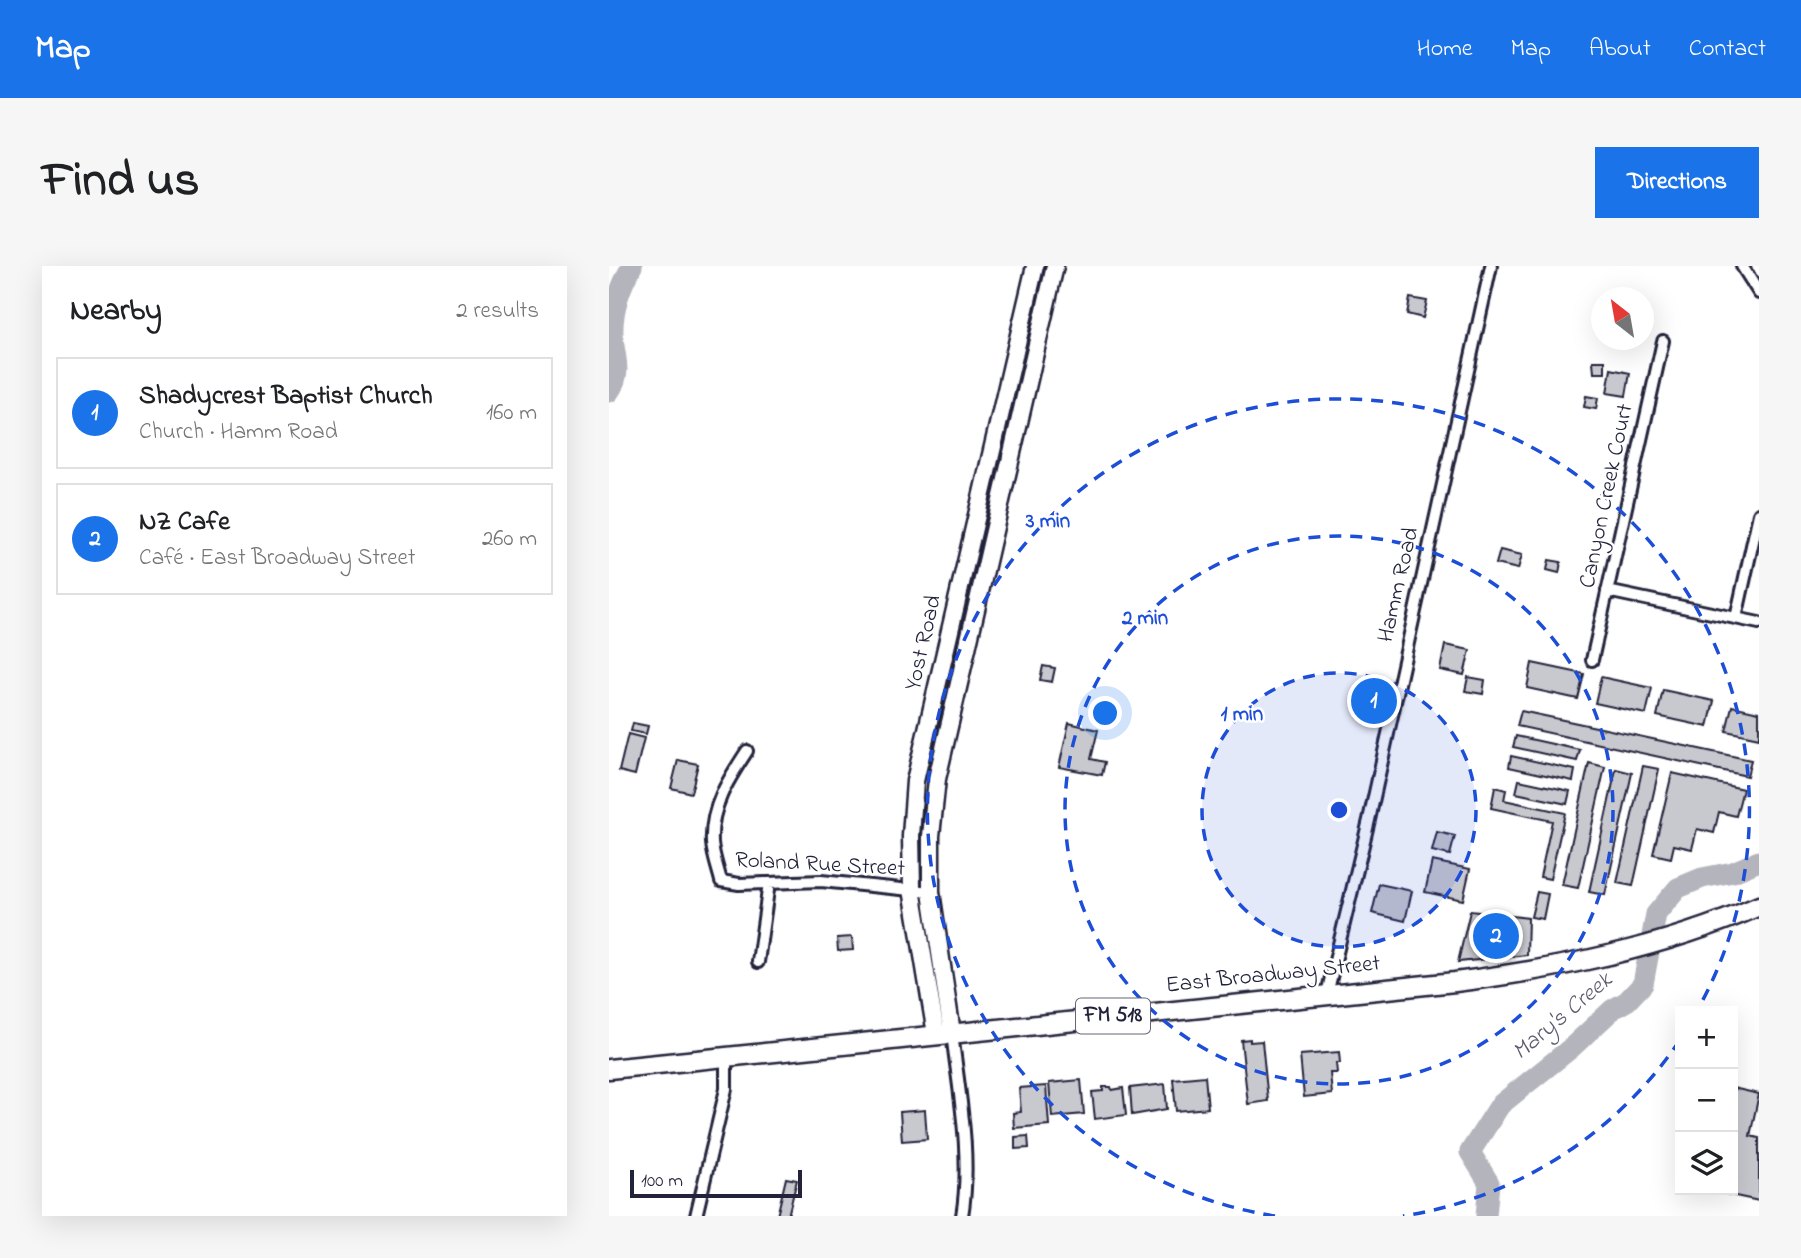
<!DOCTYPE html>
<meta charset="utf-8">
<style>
body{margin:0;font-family:"Indie Flower",sans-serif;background:#f6f6f6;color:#202124}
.controls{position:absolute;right:21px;bottom:21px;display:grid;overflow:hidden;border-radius:0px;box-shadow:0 7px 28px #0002}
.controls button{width:63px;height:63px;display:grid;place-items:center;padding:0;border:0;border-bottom:2px solid #e0e0e0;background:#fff;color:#202124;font:35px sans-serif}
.compass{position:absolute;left:982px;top:21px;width:63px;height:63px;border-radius:50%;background:#fff;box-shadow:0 7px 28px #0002;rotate:329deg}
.scale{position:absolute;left:21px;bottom:18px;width:172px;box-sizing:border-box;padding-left:7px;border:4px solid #22223b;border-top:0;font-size:19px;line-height:24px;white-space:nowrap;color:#22223b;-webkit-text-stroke:5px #fff;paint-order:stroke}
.you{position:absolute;left:497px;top:448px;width:24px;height:24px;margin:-18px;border:5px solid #fff;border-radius:50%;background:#1a73e8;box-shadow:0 0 0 10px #1a73e833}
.badge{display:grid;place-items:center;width:46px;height:46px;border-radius:50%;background:#1a73e8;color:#fff;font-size:23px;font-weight:700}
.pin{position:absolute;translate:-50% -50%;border:4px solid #fff;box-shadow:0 2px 7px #0006}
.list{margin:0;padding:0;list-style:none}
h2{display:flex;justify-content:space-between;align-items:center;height:91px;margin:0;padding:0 28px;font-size:30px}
h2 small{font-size:23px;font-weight:400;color:#757577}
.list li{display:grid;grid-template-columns:46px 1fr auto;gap:21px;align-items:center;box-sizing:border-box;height:112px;margin:0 14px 14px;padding:0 14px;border:2px solid #e0e0e0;border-radius:0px}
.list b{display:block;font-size:26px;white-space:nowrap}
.list p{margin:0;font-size:23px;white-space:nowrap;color:#757577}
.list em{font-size:23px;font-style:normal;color:#757577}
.icon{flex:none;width:38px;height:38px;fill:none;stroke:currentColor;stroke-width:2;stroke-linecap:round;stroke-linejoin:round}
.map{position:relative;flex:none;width:1150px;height:950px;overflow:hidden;border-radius:0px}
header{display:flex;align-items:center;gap:42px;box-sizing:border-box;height:98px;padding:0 35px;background:#1a73e8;color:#fff}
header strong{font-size:33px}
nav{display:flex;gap:38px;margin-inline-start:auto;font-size:24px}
.intro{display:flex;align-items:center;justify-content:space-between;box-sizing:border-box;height:168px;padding:0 42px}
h1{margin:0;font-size:49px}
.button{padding:18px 32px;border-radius:0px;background:#1a73e8;color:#fff;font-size:24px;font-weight:700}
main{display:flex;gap:42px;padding:0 42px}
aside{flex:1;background:#fff;border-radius:0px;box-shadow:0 7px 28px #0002}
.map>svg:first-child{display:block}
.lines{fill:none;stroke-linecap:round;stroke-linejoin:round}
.river{stroke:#b4b4bc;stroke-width:21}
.building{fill:#c8c8cf;stroke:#22223b;stroke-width:2}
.street-casing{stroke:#22223b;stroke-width:16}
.secondary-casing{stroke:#22223b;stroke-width:21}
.primary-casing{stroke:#22223b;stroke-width:23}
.street{stroke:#fff;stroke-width:10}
.secondary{stroke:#fff;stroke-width:16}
.primary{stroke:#fff;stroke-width:18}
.ring{fill:none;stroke:#1d4ed8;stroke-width:3.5;stroke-dasharray:12 9}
.labels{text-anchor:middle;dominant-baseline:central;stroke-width:5;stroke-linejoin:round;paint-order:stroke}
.shield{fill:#fff;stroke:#646476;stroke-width:2}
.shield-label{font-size:21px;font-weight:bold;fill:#22223b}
.street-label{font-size:23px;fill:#22223b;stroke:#fff}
.water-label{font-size:24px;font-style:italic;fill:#5c5c6f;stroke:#fff}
.centre{fill:#1d4ed8;stroke:#fff;stroke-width:3.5}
.ring-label{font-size:21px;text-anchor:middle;font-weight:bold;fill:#1d4ed8;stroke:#fff;stroke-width:5;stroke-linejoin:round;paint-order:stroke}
</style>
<header>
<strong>Map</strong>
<nav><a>Home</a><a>Map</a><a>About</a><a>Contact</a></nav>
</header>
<div class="intro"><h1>Find us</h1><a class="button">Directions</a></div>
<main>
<aside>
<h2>Nearby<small>2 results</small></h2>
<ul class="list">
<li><span class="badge">1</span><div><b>Shadycrest Baptist Church</b><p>Church · Hamm Road</p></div><em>160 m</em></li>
<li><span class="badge">2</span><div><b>NZ Cafe</b><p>Café · East Broadway Street</p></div><em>260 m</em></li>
</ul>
</aside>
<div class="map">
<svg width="1150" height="950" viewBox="0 0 1150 950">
<rect width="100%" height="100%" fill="#fff"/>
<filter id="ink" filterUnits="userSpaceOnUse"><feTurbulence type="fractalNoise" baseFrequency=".0143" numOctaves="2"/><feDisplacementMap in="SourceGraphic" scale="14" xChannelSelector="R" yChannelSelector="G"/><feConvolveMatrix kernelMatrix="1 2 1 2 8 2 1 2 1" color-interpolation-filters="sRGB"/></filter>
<g filter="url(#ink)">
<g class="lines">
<!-- river -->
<path class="river" d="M0 126C15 105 4 90 4 68 3 44 11 21 23 0
M877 950 880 917 861 886 891 839 962 782 1004 743 1018 735 1034 718 1047 648 1069 622 1093 612 1124 606 1150 595"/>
</g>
<!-- building -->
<path class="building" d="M801 32 818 35 814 52 798 48Z
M984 95H996V107H985Z
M1002 103 1021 107 1017 130 998 127Z
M977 130 989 132 987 143 975 141Z
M891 284 913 289 909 303 887 298Z
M940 294 952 296 950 307 938 304Z
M836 379 861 384 855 409 831 404Z
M923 397 975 408 969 433 918 422Z
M434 400 446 402 443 416 431 414Z
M859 411 876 414 874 428 856 425Z
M992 411 1043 422 1037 448 986 437Z
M1054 424 1105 435 1099 461 1048 450Z
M1123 440 1150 446V472L1117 465Z
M912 445 1142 494 1138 510 908 460Z
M24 457 39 460 37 468 22 465Z
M460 457 489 464 482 493 496 496 493 509 450 501Z
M19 468 35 472 26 509 10 505Z
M907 470 971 484 968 495 904 481Z
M902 490 966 504 964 515 900 501Z
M69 494 89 498 82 527 62 522Z
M980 497 996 501 969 622 953 619Z
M1034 500 1050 503 1024 620 1008 617Z
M1007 503 1023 507 996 629 980 626Z
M1063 507 1134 523 1127 550 1110 546 1105 567 1088 563 1083 583 1065 579 1062 592 1044 588Z
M910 514 961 525 958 538 907 527Z
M886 521 897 524 895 534 956 547 941 613 931 611 943 555 882 542Z
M828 566 846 570 841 589 823 585Z
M823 595 861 603 854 634 816 626Z
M770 618 803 625 796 655 763 647Z
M928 626 939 628 934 653 922 651Z
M861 645 919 652 918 689 849 696Z
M243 671 244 684 229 685 228 672Z
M641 773V776L653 775 659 835 639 838 632 774Z
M730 786 731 797H727L728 807H721L723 828 695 831 691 789Z
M596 810 599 842 567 845 564 813Z
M472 814 475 848 443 851 440 817Z
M556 818 558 843 523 849 521 822Z
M437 820 440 859 405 862 404 847 412 846 410 822Z
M494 821H502L503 824 514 822 517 849 486 853 483 826 494 825Z
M1124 822 1150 828 1141 870 1150 872V935L1098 924H1124Z
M316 844 318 873 293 875 291 846Z
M419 870 420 882 406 883V871Z
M177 912 188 914 179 950H168Z"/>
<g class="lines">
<defs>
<path id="street" d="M1133 0 1150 27
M998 325 1150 357
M1127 352 1150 248
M983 394 1054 75
M138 485C119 514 101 541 103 577 104 589 109 603 112 615L130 618 212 615 322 626
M149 696 160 617
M718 728 760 554 882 0
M343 767C350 826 363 890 353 950
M87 950 117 823V791"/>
<path id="secondary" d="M343 767 322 626V570L328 513 446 0
M327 768 303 623 302 570 306 515 426 0"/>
<path id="primary" d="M0 803 846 716C949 703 1054 682 1150 640"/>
</defs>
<!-- street casing -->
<use href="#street" class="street-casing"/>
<!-- secondary casing -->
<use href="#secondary" class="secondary-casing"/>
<!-- primary casing -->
<use href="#primary" class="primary-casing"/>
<!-- street -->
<use href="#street" class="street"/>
<!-- secondary -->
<use href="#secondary" class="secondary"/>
<!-- primary -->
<use href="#primary" class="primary"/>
</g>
</g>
<!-- distance rings -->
<circle cx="730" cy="544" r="137" fill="#1d4ed8" fill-opacity=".12"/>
<g class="ring">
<circle cx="730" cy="544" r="137"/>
<circle cx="730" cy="544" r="274"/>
<path d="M1071 774A411 411 0 0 1 794 950M666 950A411 411 0 1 1 1089 743"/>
</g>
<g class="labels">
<!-- shield labels -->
<rect class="shield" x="467" y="732.5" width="74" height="35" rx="5"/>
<g class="shield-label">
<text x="504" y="750">FM 518</text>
</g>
<!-- street labels -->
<g class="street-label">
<text transform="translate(998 230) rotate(-78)">Canyon Creek Court</text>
<text transform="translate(790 319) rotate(-77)">Hamm Road</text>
<text transform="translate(315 377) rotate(-77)">Yost Road</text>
<text transform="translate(211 599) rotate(3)">Roland Rue Street</text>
<text transform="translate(664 709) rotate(-6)">East Broadway Street</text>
</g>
<!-- water labels -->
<g class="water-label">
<text transform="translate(954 751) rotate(-40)">Mary's Creek</text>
</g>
</g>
<circle cx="730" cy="544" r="10" class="centre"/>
<g class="ring-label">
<text x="439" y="261">3 min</text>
<text x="536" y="358">2 min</text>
<text x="633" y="454">1 min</text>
</g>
</svg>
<div class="controls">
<button>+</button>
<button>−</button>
<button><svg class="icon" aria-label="layers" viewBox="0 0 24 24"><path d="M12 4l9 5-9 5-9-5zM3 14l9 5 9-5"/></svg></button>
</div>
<svg class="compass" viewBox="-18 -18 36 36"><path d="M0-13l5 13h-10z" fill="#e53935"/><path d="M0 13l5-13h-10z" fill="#757577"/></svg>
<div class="scale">100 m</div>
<div class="you"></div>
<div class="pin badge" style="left:765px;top:435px">1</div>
<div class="pin badge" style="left:887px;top:670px">2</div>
</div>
</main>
